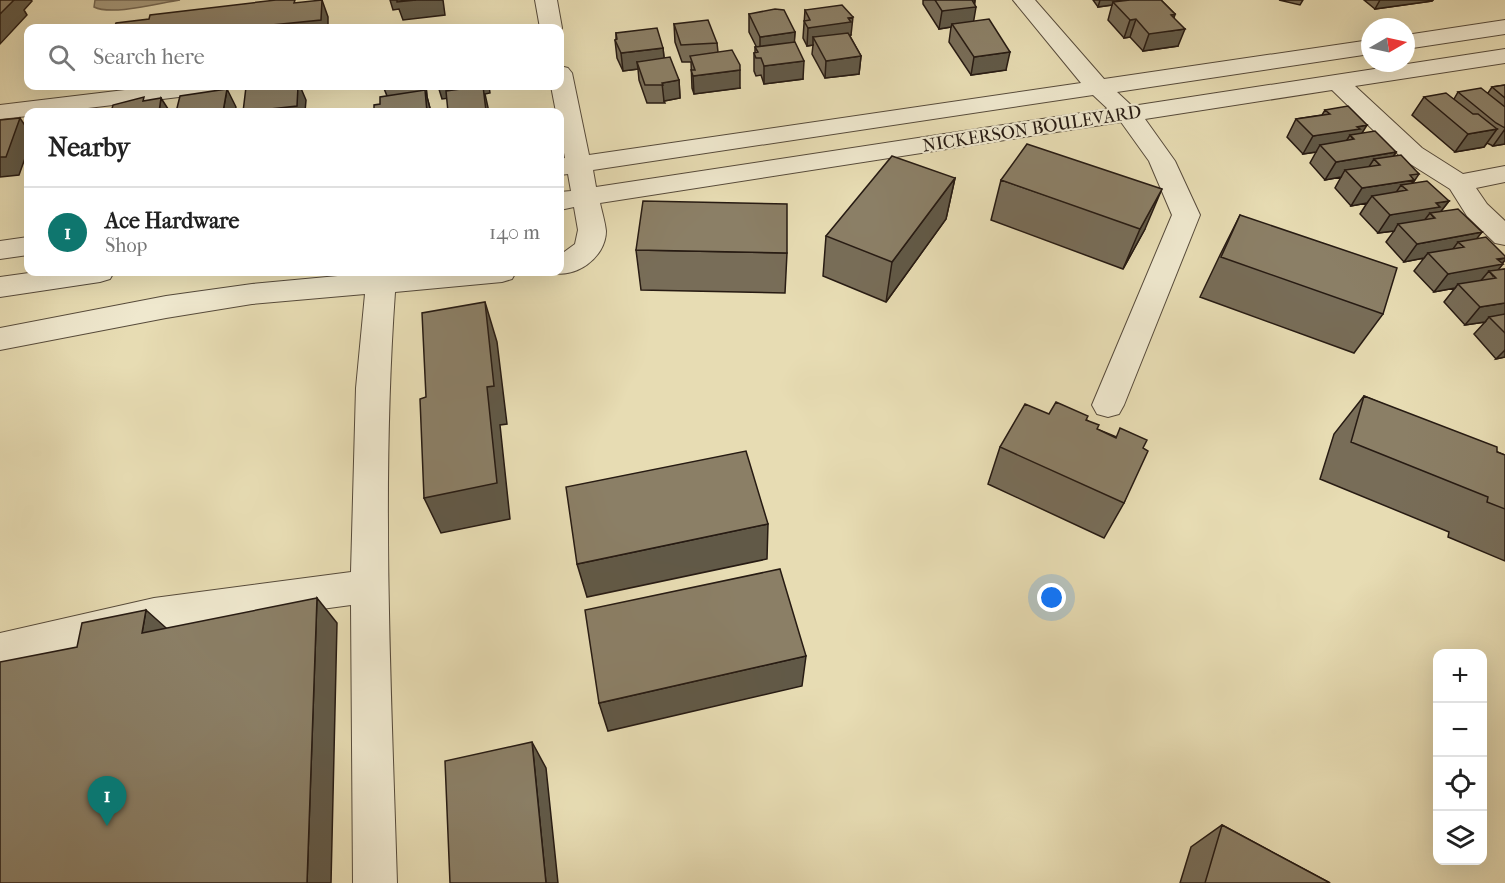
<!DOCTYPE html>
<meta charset="utf-8">
<style>
body{margin:0;font-family:"IM FELL French Canon",serif;background:#f6f6f6;color:#222}
.controls{position:absolute;right:18px;bottom:18px;display:grid;overflow:hidden;border-radius:12px;box-shadow:0 6px 24px #0002}
.controls button{width:54px;height:54px;display:grid;place-items:center;padding:0;border:0;border-bottom:2px solid #e0e0e0;background:#fff;color:#222;font:30px sans-serif}
.compass{position:absolute;left:1361px;top:18px;width:54px;height:54px;border-radius:50%;background:#fff;box-shadow:0 6px 24px #0002;rotate:81deg}
.you{position:absolute;left:1052px;top:598px;width:21px;height:21px;margin:-15px;border:4px solid #fff;border-radius:50%;background:#1a73e8;box-shadow:0 0 0 9px #1a73e833}
.badge{display:grid;place-items:center;width:39px;height:39px;border-radius:50%;background:#0f766e;color:#fff;font-size:20px;font-weight:700}
.pin{position:absolute;translate:-50% -50px;filter:drop-shadow(0 2px 3px #0008)}
.pin::after{content:'';position:absolute;top:32px;width:21px;height:18px;background:inherit;clip-path:polygon(0 0,100% 0,50% 100%)}
.list{margin:0;padding:0;list-style:none}
h2{display:flex;justify-content:space-between;align-items:center;height:78px;margin:0;padding:0 24px;font-size:26px}
h2 small{font-size:20px;font-weight:400;color:#767676}
.list li{display:grid;grid-template-columns:39px 1fr auto;gap:18px;align-items:center;box-sizing:border-box;height:90px;padding:0 24px;border-top:2px solid #e0e0e0}
.list b{display:block;font-size:22px;white-space:nowrap}
.list p{margin:0;font-size:20px;white-space:nowrap;color:#767676}
.list em{font-size:20px;font-style:normal;color:#767676}
.icon{flex:none;width:33px;height:33px;fill:none;stroke:currentColor;stroke-width:2;stroke-linecap:round;stroke-linejoin:round}
.map{position:relative;flex:none;width:1505px;height:883px;overflow:hidden}
.search{position:absolute;background:#fff;box-shadow:0 6px 24px #0002;left:24px;top:24px;width:540px;height:66px;display:flex;align-items:center;gap:15px;box-sizing:border-box;padding:0 21px;border-radius:12px;color:#767676;font-size:22px}
.panel{position:absolute;background:#fff;box-shadow:0 6px 24px #0002;left:24px;top:108px;width:540px;height:168px;border-radius:12px}
.map>svg:first-child{display:block}
.water{fill:#a69a7d;stroke:#736753;stroke-width:1.5}
.lines{fill:none;stroke-linecap:round;stroke-linejoin:round}
.minor-casing{stroke:#574b3b;stroke-width:2}
.minor{fill:#efe8ce;fill-rule:evenodd}
.wall{fill:#786d58;stroke:#271b13;stroke-width:1.5}
.shaded-wall{fill:#615947;stroke:#271b13;stroke-width:1.5}
.building{fill:#8b7f66;stroke:#271b13;stroke-width:1.5}
.labels{text-anchor:middle;dominant-baseline:central;stroke-width:4.5;stroke-linejoin:round;paint-order:stroke}
.far-street-label{font-size:18px;fill:#271b13;stroke:#efe8ce}
</style>
<div class="map">
<svg width="1505" height="883" viewBox="0 0 1505 883">
<rect width="100%" height="100%" fill="#e7dcb3"/>
<filter id="stains"><feTurbulence type="fractalNoise" baseFrequency=".00333" numOctaves="4"/><feColorMatrix values="0 0 0 0 .2 0 0 0 0 .09 0 0 0 0 .02 0 0 0 .5 -.17"/></filter>
<radialGradient id="worn" r=".72"><stop offset=".6" stop-color="#630" stop-opacity="0"/><stop offset="1" stop-color="#630" stop-opacity=".3"/></radialGradient>
<!-- water -->
<path class="water" d="M95 0H180C159 3 112 16 94 7Z"/>
<g class="lines">
<defs>
<path id="minor" d="M535 0H557L562 28 560 32V28H540Z
M1013 0H1035L1104 79 1370 40V54L1117 92 1132 106 1505 49V63L1355 86 1422 148 1463 174 1505 166V182L1476 188 1487 204 1505 221V245L1495 243 1467 216 1450 189 1404 160 1332 90 1145 119 1175 161 1200 215 1124 405 1119 414 1108 417 1097 414 1092 405 1172 215 1149 161 1121 122 600 203C602 212 605 222 606 231 606 258 574 280 550 272H560V255L575 244 578 230 574 207 560 210V192L571 191 568 174 560 175V159L565 158 560 132V112H556L551 86H560V66L568 68 572 73 589 155 1081 83ZM1093 95 1108 109 596 187 593 170Z
M1505 20V34L1406 49V35Z
M158 86H224L220 91 212 93 55 112H28V116L0 119V105Z
M28 237V255L0 259V241Z
M36 272H114L110 279 100 282 0 297V277Z
M381 272H516L512 279 502 282 395 292C381 489 391 686 397 883H353L351 605 154 632 0 669V633L154 598 351 572 356 388 365 294 252 304 166 318 0 350V328L166 296 252 284Z"/>
</defs>
<!-- minor casing -->
<use href="#minor" class="minor-casing"/>
<!-- minor -->
<use href="#minor" class="minor"/>
</g>
<!-- wall -->
<path class="wall" d="M923 0H975L973 21 1006 70 971 75 949 42 951 27 939 29 923 4Z
M1093 0H1161L1175 14 1174 18 1178 46 1143 51 1130 37 1124 38 1108 20 1112 5 1098 7Z
M1279 0H1303L1300 5Z
M1364 0H1433L1432 1 1375 9Z
M805 10 851 35 850 36 861 56 859 74 825 78 812 54 813 45 807 46 803 38Z
M749 14 795 32 794 42 803 79 764 84 761 75 756 76 754 71V53H755V47L756 46 749 32Z
M674 24 717 43 718 52 740 88 694 94 692 88 691 62H682L675 42Z
M616 33 663 48 664 58 679 80 680 98 664 101 665 103H647L639 80 638 69 623 71 617 58 615 40 616 39Z
M1505 85V144L1493 146 1487 143 1484 147 1455 152 1412 115 1424 97 1454 99 1458 92 1488 93 1492 87Z
M383 86H426L427 97 431 112H375L387 96Z
M1325 110 1362 133 1396 152 1394 156 1419 174 1413 183 1449 201 1441 211 1482 232 1476 238 1505 260 1498 270 1505 269V357L1496 359 1474 334 1485 322 1465 325 1444 302 1455 288 1434 292 1414 271 1424 258 1404 262 1386 242 1394 231 1378 233 1360 214 1367 203 1351 206 1335 188 1341 177 1325 180 1310 163 1316 152 1303 154 1287 137 1296 119 1322 115Z
M955 178 946 219 886 302 823 276 826 236Z
M1001 180 1145 229 1123 269 991 220Z
M1240 215 1383 314 1354 353 1200 297 1220 255Z
M636 250 787 253 785 293 641 290Z
M1364 396 1505 455V561L1448 537 1449 532 1320 479 1334 434Z
M1049 414 1087 420 1097 429 1143 448 1124 503 1104 538 988 484 1000 447Z
M1222 825 1330 883H1180L1191 847Z"/>
<!-- shaded-wall -->
<path class="shaded-wall" d="M9 0H31L32 1 24 10 27 15 0 44V14Z
M322 0 328 17V28H242Z
M390 0H443L445 15 403 20 399 9 393 10Z
M972 0H975L974 7H976L973 25 952 24 951 27 939 29 942 11Z
M1100 0H1133L1113 2 1112 5 1098 7Z
M1380 0H1433L1432 1 1375 9Z
M1175 14 1169 31 1185 29 1178 46 1143 51 1149 34 1171 15Z
M853 17 851 35H850L849 40 813 37V45L807 46 808 28Z
M1136 19 1130 37 1124 38 1130 20Z
M795 32 794 50 760 54V37Z
M663 48 665 66 637 62 638 69 623 71 621 53Z
M1010 52 1006 70 971 75 974 57Z
M861 56 859 74 825 78 826 61Z
M804 61 803 79 764 84V66Z
M740 70V88L694 94 693 76Z
M679 80 680 98 664 101 662 83Z
M298 86H300L306 100 305 112H248Z
M422 86H426L427 97 431 112H427L425 96Z
M438 86H489L490 93 485 94 489 112H482L484 94 442 99Z
M227 89 236 107 235 112H223Z
M161 98 170 112H159Z
M20 118 28 130V151V150L19 175 0 177V157Z
M1367 125 1356 143 1350 135 1342 148 1320 145 1316 152 1303 154 1313 136Z
M1497 129 1484 147 1455 152 1468 134Z
M1505 129V144L1493 146Z
M1396 152 1385 170 1374 159 1365 173 1345 170 1341 177 1325 180 1336 162Z
M955 178 946 219 886 302 892 262Z
M1414 180 1402 198 1407 190 1401 185 1391 200 1372 196 1367 203 1351 206 1362 188Z
M1162 189 1145 229 1123 269 1140 229Z
M1449 201 1435 219 1430 213 1420 226 1398 224 1394 231 1378 233 1390 215 1436 203Z
M1482 232 1468 250 1458 242 1450 253H1428L1424 258 1404 262 1417 244Z
M1505 258V260L1501 265 1503 264 1493 276 1489 271 1478 284H1458L1455 288 1434 292 1448 274Z
M485 302 497 342 507 424 500 425 510 519 441 533 424 498 487 387Z
M1505 303V318L1489 317 1485 322 1465 325 1480 307Z
M1505 350V357L1496 359Z
M768 524 767 559 587 597 577 564Z
M317 598 337 623 331 883H307Z
M146 610 174 635 142 633Z
M806 656 802 686 608 731 599 703Z
M532 742 546 768 558 883H546Z"/>
<!-- building -->
<path class="building" d="M0 0H14L0 14Z
M276 0H295L294 3 322 0 321 20 242 28H114L116 23 149 19 150 15Z
M397 0H416L397 2Z
M935 0H973H972L976 7 942 11Z
M1130 0H1161L1175 14 1171 15 1185 29 1149 34 1136 19 1130 20 1113 2Z
M842 5 853 17 848 18 851 22 808 28 804 21 810 20 805 10Z
M775 9 784 10 795 32 760 37 749 14Z
M989 19 1010 52 974 57 952 24Z
M708 20 717 43 681 45 674 24Z
M657 28 663 48 621 53 615 40 617 39 616 33Z
M848 33 861 56 826 61 813 37Z
M795 42 804 61 764 66 761 58H756L754 53 758 52 755 47Z
M732 50 740 65V70L693 76 691 70H695L690 56Z
M670 57 679 80 662 83 663 85H645L637 62Z
M1505 85V98L1492 87Z
M265 86H298L297 106 243 112 246 87Z
M483 86 486 111 482 112H448L446 91Z
M1481 88 1505 107V128L1496 123 1458 92Z
M227 89 223 112H176L180 96Z
M425 90 427 112H379V111H374V105L380 104V97Z
M1446 93 1473 114H1478L1497 129 1468 134 1424 97Z
M144 97 143 101 161 98 159 112H111L113 105Z
M1348 106 1367 125 1357 127 1360 129 1313 136 1296 119 1330 114 1325 110Z
M20 118 6 157H0V120Z
M1375 131 1396 152 1336 162 1320 145 1354 139 1350 135Z
M1027 144 1162 189 1140 229 1001 180Z
M1401 155 1419 174 1410 175 1414 180 1362 188 1345 170 1380 165 1374 159Z
M892 156 955 178 892 262 826 236Z
M1427 181 1449 201 1436 203 1440 207 1390 215 1372 196 1407 190 1401 185Z
M643 201 787 204V253L636 250Z
M1458 209 1482 232 1417 244 1398 224 1435 218 1430 213Z
M1240 215 1397 268 1383 314 1221 257Z
M1486 237 1505 256V258L1497 259 1503 264 1448 274 1428 253 1464 247 1458 242Z
M1505 269V303L1480 307 1458 284 1496 278 1489 271Z
M485 302 494 386 487 387 497 483 424 498 420 399 426 397 422 313Z
M1505 314V333L1489 317Z
M1364 396 1497 447V452L1505 455V509L1487 502 1488 497 1351 442Z
M1056 402 1088 416 1086 420 1099 425 1097 429 1116 438 1120 428 1147 440 1143 448 1148 451 1124 503 1000 447 1025 404 1049 414Z
M746 451 768 524 577 564 566 487Z
M780 569 806 656 599 703 585 610Z
M317 598 307 883H0V662L77 647 82 623 146 610 142 633Z
M532 742 546 883H450L445 761Z
M1222 825 1330 883H1205Z"/>
<g class="labels">
<!-- far-street labels -->
<g class="far-street-label">
<text transform="translate(1032 129) rotate(-9)">NICKERSON BOULEVARD</text>
</g>
</g>
<rect width="100%" height="100%" filter="url(#stains)"/>
<rect width="100%" height="100%" fill="url(#worn)"/>
</svg>
<div class="controls">
<button>+</button>
<button>−</button>
<button><svg class="icon" aria-label="locate" viewBox="0 0 24 24"><circle cx="12" cy="12" r="6"/><path d="M12 2v4M12 18v4M2 12h4M18 12h4"/></svg></button>
<button><svg class="icon" aria-label="layers" viewBox="0 0 24 24"><path d="M12 4l9 5-9 5-9-5zM3 14l9 5 9-5"/></svg></button>
</div>
<svg class="compass" viewBox="-18 -18 36 36"><path d="M0-13l5 13h-10z" fill="#e53935"/><path d="M0 13l5-13h-10z" fill="#767676"/></svg>
<div class="you"></div>
<div class="pin badge" style="left:107px;top:826px">1</div>
<div class="search"><svg class="icon" aria-label="search" viewBox="0 0 24 24"><circle cx="10" cy="10" r="6"/><path d="M15 15l6 6"/></svg>Search here</div>
<section class="panel">
<h2>Nearby<small></small></h2>
<ul class="list">
<li><span class="badge">1</span><div><b>Ace Hardware</b><p>Shop</p></div><em>140 m</em></li>
</ul>
</section>
</div>
